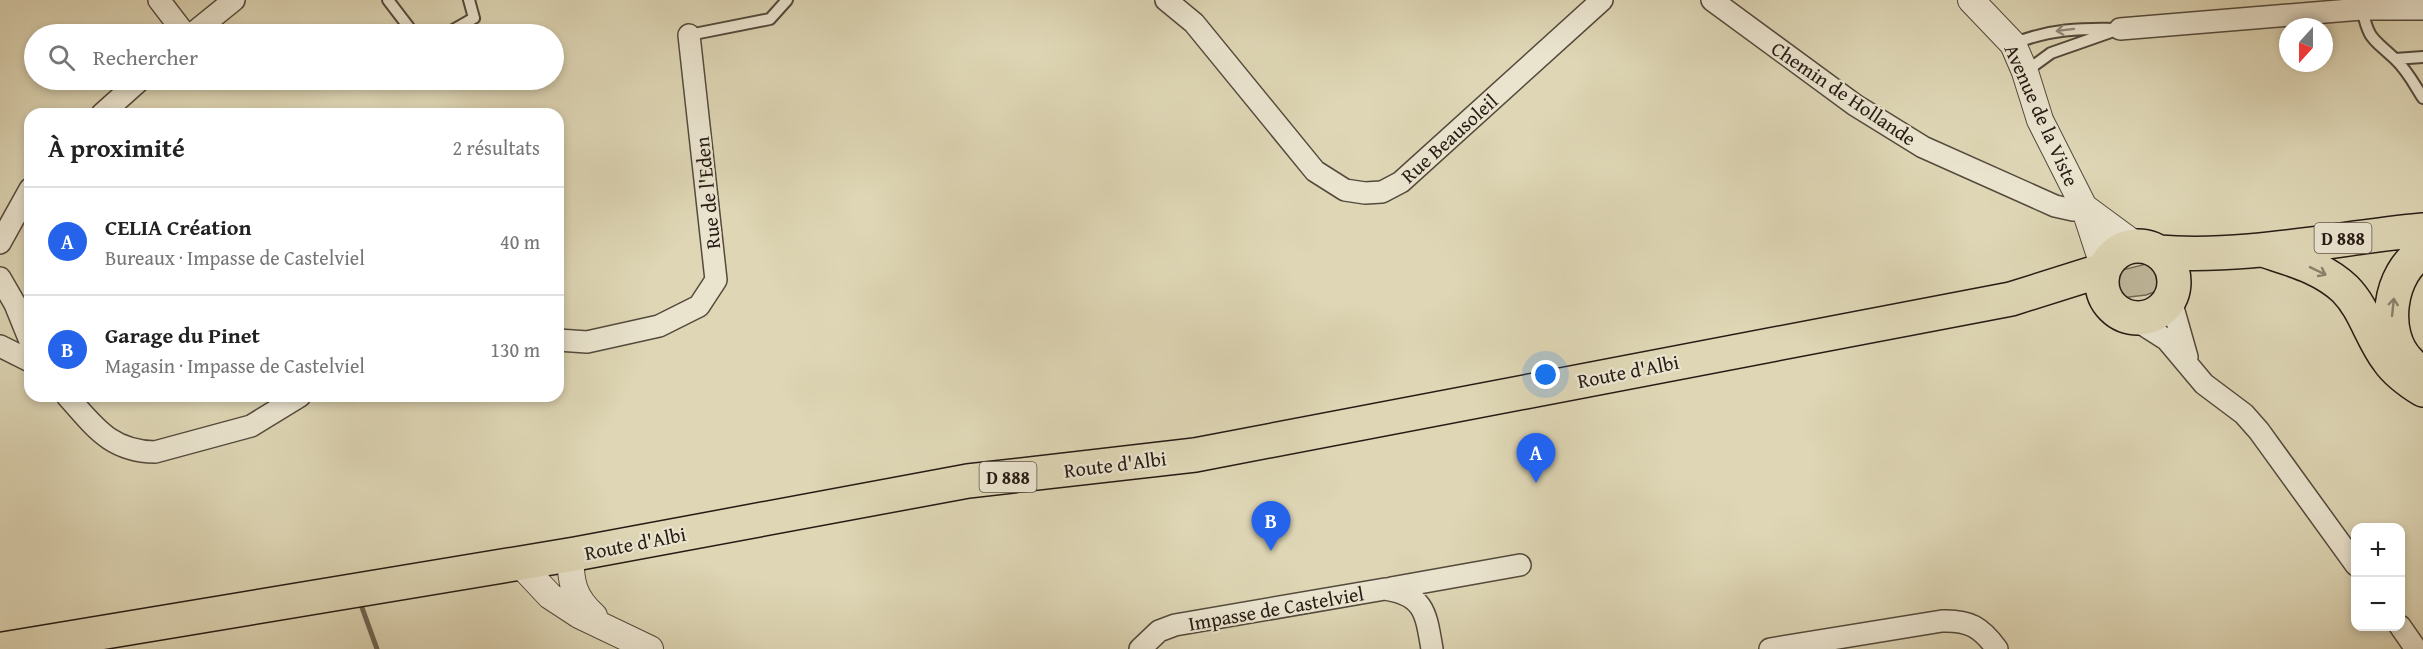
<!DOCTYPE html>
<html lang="fr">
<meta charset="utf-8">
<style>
body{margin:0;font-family:"Gentium Book Plus",serif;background:#f6f6f6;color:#222}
.controls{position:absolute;right:18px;bottom:18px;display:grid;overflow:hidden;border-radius:12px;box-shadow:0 3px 9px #0003}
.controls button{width:54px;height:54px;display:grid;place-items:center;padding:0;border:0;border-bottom:2px solid #e0e0e0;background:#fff;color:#222;font:30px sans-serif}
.compass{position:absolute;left:2279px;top:18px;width:54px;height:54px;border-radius:50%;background:#fff;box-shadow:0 3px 9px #0003;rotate:201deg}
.you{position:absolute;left:1546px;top:375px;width:21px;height:21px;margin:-15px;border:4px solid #fff;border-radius:50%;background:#1a73e8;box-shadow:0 0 0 9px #1a73e833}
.badge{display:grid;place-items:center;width:39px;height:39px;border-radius:50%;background:#2563eb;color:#fff;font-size:20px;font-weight:700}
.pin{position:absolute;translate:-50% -50px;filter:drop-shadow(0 2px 3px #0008)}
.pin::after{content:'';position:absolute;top:32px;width:21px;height:18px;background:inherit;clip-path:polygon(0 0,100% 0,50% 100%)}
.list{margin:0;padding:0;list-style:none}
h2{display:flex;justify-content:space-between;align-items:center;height:78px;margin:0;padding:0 24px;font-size:26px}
h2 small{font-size:20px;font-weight:400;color:#767676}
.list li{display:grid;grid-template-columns:39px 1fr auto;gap:18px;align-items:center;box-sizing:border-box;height:108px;padding:0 24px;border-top:2px solid #e0e0e0}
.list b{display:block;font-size:22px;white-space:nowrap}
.list p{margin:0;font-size:20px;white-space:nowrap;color:#767676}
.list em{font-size:20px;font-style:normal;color:#767676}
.icon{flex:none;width:33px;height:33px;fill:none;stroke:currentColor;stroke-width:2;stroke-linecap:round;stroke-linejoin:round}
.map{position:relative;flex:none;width:2423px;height:649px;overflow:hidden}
.search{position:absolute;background:#fff;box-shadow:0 3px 9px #0003;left:24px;top:24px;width:540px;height:66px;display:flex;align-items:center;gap:15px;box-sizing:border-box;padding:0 21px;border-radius:33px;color:#767676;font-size:22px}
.panel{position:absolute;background:#fff;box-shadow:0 3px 9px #0003;left:24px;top:108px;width:540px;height:294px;border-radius:18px}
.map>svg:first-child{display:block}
.green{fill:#bfb69a;stroke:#726857;stroke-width:1.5}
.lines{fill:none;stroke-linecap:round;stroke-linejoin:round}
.stream{stroke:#6f6554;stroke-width:5}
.service-casing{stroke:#544a3c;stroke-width:14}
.minor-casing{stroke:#544a3c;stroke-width:24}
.tertiary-casing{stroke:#544a3c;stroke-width:28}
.primary-casing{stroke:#261b14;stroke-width:36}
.service{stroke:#eae4cf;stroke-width:10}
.minor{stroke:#eae4cf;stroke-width:21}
.tertiary{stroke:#eae4cf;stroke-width:26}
.primary{stroke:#ded6b5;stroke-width:33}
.oneway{stroke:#928a7b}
.oneway2{stroke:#8b826d}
.labels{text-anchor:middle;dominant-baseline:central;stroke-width:4.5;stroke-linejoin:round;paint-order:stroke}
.shield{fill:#eae4cf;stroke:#61574c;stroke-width:1.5}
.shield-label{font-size:18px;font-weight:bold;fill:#261b14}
.street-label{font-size:20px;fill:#261b14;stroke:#eae4cf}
</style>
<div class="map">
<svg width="2423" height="649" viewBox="0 0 2423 649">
<rect width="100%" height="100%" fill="#ded6b5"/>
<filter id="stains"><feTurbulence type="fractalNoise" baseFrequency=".00333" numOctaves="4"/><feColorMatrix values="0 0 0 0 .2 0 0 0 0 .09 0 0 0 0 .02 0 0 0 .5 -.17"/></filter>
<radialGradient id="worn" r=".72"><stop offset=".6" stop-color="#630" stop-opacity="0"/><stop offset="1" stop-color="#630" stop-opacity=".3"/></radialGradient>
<!-- green -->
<path class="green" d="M2150 263 2159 274 2160 290 2146 295 2121 298 2115 285 2118 271Z"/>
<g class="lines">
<!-- stream -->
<path class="stream" d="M360 602 377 649"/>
<defs>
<path id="service" d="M388 0 414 34
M2362 9C2369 41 2373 38 2395 59 2407 70 2414 84 2423 98
M446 34 474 18 469 0
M689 35 770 19 787 0
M2013 44C2048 29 2082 28 2120 29
M2395 59 2423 57
M2025 72 2051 53 2111 32"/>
<path id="minor" d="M159 0 185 34
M1166 0 1194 23 1315 171 1345 190 1365 193 1382 192 1401 182 1602 0
M1712 0 1855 105 1923 147 2055 206 2073 210 2084 207
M2120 29 2362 9H2423
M192 34 234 0
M102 114 140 80
M0 243 30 189
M0 278 15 304 30 341
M2170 297 2187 357
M2131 317 2167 340 2204 384 2244 414 2259 431 2356 565
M558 340 587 342 659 326 699 306 716 280 689 35
M0 346 30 361
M67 396C95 427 110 451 155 452L251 426 300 396
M1391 588 1520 565
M2400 626 2416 649
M1140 649 1159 631 1175 625 1385 589C1425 595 1426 614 1432 649
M1770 649 1942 621C1969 620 1981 627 1997 649"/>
<path id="tertiary" d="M1971 0 2013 44 2025 72 2040 120 2084 207 2104 268
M2084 207 2137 246
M570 555C571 583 573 597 594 616
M520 564 550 596 579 615 650 649"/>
<path id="primary" d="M2102 282a36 36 0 1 1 72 0a36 36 0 1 1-72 0Z
M2266 251C2293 260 2323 268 2345 289 2365 309 2371 338 2388 360 2397 373 2410 382 2423 390
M2158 252C2246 259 2336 238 2423 230
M2409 362C2380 334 2389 272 2423 252
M3 649 575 554 968 481 1195 455 2011 299 2103 270"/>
</defs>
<!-- service casing -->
<use href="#service" class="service-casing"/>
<!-- minor casing -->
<use href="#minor" class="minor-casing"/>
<!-- tertiary casing -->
<use href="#tertiary" class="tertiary-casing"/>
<!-- primary casing -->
<use href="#primary" class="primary-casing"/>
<!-- service -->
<use href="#service" class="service"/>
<!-- minor -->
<use href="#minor" class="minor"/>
<!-- tertiary -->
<use href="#tertiary" class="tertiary"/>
<!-- primary -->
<use href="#primary" class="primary"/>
</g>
<!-- one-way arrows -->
<defs><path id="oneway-shaft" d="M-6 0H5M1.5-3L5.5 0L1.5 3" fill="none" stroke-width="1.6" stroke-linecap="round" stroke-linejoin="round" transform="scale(1.5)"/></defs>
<use class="oneway" href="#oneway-shaft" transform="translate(2065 30) rotate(173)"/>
<g class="oneway2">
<use href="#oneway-shaft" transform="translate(2318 271) rotate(26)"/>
<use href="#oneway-shaft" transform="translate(2393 307) rotate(-84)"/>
</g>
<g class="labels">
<!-- shield labels -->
<g class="shield">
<rect x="2314.5" y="223" width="57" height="30" rx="4.5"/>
<rect x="979.5" y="462" width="57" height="30" rx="4.5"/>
</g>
<g class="shield-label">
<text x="2343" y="238">D 888</text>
<text x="1008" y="477">D 888</text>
</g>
<!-- street labels -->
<g class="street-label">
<text transform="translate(1844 93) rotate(34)">Chemin de Hollande</text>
<text transform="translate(2042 115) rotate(66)">Avenue de la Viste</text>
<text transform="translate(1449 138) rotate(-42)">Rue Beausoleil</text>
<text transform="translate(707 193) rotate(-96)">Rue de l'Eden</text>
<text transform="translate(1628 371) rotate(-11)">Route d'Albi</text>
<text transform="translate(1115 464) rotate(-7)">Route d'Albi</text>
<text transform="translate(635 543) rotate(-11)">Route d'Albi</text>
<text transform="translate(1276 608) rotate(-10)">Impasse de Castelviel</text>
</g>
</g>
<rect width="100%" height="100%" filter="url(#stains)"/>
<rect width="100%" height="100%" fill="url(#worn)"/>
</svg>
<div class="controls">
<button>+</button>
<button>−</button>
</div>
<svg class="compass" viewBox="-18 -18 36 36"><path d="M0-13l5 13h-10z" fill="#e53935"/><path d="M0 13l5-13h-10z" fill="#767676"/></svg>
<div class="you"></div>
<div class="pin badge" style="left:1536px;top:483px">A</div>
<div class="pin badge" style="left:1271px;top:551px">B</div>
<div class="search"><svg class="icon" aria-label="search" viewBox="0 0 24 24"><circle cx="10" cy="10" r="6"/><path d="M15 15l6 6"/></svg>Rechercher</div>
<section class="panel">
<h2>À proximité<small>2 résultats</small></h2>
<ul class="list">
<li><span class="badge">A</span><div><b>CELIA Création</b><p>Bureaux · Impasse de Castelviel</p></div><em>40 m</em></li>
<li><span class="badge">B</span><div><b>Garage du Pinet</b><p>Magasin · Impasse de Castelviel</p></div><em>130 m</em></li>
</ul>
</section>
</div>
